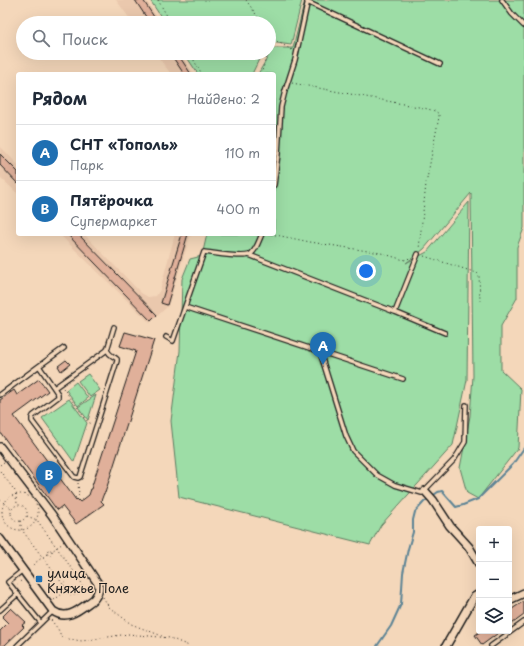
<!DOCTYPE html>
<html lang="ru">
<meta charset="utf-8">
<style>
body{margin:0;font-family:"Playpen Sans",sans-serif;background:#f6f6f7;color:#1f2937}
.controls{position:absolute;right:12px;bottom:12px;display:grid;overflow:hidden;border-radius:4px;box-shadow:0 4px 16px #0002}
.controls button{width:36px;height:36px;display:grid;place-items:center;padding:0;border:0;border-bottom:1px solid #e0e1e3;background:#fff;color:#1f2937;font:20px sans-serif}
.you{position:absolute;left:366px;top:271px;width:14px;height:14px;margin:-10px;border:3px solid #fff;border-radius:50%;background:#1a73e8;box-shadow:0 0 0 6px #1a73e833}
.badge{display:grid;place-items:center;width:26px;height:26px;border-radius:50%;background:#1f6fb2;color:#fff;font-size:13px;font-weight:700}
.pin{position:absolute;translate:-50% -33px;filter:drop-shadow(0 1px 2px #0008)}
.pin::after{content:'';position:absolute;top:21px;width:14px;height:12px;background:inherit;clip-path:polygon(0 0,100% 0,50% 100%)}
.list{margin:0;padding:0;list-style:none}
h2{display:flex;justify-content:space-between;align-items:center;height:52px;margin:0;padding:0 16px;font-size:17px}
h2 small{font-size:13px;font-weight:400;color:#747a83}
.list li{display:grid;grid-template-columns:26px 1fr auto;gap:12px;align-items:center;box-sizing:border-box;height:56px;padding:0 16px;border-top:1px solid #e0e1e3}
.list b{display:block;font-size:15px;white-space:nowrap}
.list p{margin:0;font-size:13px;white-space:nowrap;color:#747a83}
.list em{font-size:13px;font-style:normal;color:#747a83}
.icon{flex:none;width:22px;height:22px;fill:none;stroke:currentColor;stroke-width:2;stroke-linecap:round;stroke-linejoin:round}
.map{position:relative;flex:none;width:524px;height:646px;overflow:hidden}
.search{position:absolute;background:#fff;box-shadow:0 4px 16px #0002;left:16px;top:16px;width:260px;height:44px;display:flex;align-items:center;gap:10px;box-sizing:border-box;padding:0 14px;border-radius:22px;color:#747a83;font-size:15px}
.panel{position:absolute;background:#fff;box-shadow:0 4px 16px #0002;left:16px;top:72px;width:260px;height:164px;border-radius:4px}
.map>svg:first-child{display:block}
.built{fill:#eac8ad}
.green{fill:#9ddda6;stroke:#5c7c61}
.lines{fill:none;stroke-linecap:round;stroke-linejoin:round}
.stream{stroke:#5b8395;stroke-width:2}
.building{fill:#e0b09a;stroke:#1c1c1c}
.lane-casing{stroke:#1c1c1c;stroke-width:6}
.street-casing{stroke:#1c1c1c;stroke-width:10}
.path{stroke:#1c1c1c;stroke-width:1;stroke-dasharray:1 3;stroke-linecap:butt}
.lane{stroke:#f4d7ba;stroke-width:3.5}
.street{stroke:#f4d7ba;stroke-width:7}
.poi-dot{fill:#1f6fb2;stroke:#f4d7ba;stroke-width:1.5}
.labels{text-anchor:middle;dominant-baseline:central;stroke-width:3;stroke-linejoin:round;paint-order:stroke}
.poi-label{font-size:13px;fill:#1c1c1c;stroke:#f4d7ba;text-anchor:start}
</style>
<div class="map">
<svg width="524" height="646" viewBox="0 0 524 646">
<rect width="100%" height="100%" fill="#f4d7ba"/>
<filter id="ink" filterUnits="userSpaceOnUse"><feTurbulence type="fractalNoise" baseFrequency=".025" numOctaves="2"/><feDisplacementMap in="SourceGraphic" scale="8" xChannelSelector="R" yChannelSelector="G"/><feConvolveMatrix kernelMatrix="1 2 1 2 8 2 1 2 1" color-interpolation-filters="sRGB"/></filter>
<g filter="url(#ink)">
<!-- built -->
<path class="built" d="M116 0H146L161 23H133Z
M155 53H180L194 74H171Z
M0 146 18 165V194L0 177Z
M59 234H84L141 293 148 297 156 296 160 290 175 234H191L168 306 150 323Z"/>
<!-- green -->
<path class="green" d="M150 0H302L291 45 270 42 269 23H165Z
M305 0H524V228L517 247V298L501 326V370L521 389 518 448 478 499 467 493 460 468 470 416 473 376 471 193 424 249 406 263 427 252 469 202 467 380 453 445 381 525 370 545 179 497 171 421 180 351 182 279 190 259 202 256 207 234H274V74H258L273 48H293Z
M184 53H262L252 74H198Z
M88 374 100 390 90 397 78 381Z
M76 382 88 398 78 406 66 390Z
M96 395 88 420 78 407Z
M69 399 87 423 74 462 42 418Z"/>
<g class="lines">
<!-- stream -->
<path class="stream" d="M377 646 391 626 401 604 403 573 408 549 413 532V520L415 512 424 502 438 492 442 491 456 507 463 505 478 499 513 464 524 448"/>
</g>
<!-- building -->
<path class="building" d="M135 0H143L158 23H150Z
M170 53H177L191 74H184Z
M0 154 18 172V184L0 165Z
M67 234H78L157 315 151 321Z
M182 234H188L167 305 161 303Z
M125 332 154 340 105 493H104L101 501 104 504 76 524 62 506 57 510 0 432V400L14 390 17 395 39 379 48 391 14 416 76 500 77 499 80 502 89 495 136 351 120 346Z
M66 360 70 364 61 371 58 366Z
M524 601V615L509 626V611Z
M11 608 26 622 22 625 24 627 4 646H0V631L8 623 2 617Z
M481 631H501L482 645 475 635Z"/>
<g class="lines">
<defs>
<path id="lane" d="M502 0 512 14 524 26
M307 2 440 64
M274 185 278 154 281 107 285 91 295 60 308 0
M249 255 395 312 445 333
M185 307 403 379
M395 312 418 254
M166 337 173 341 204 252C214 253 241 258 249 255 256 252 259 240 262 234
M320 352 346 436 353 451 377 475 395 485 422 493 454 460 465 442 466 405
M39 366 64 348
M54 388 58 394V397L33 416 32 418V421L74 477 78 478 80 477 117 361V359C112 355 110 356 107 350
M0 395 39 366 54 388 107 350 114 327
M23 570 8 582 41 623
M0 610 18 594
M17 646 53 611
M491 646 524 622"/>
<path id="street" d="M0 447 52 515 99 585C99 591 98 594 94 599 81 608 68 622 53 611L0 539
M425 491 433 500 450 526 469 547 479 564
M509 600 524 593
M446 646 474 597 479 594"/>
</defs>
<!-- lane casing -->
<use href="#lane" class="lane-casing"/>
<!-- street casing -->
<use href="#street" class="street-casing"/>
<!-- path -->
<path class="path" d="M158 0 171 23
M246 0 262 23
M269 33 273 39 292 50
M269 48 273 39
M190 53 196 64 202 74
M261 74 268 53
M292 83 424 108 435 111 439 114V117L426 184 419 249
M271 234 310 242 381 253 404 260 410 258
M424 256 477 273 479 275 480 301
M63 388 88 422 92 424
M0 465 4 462
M0 471 15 491 17 503
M2 512a18 18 0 1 1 36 0a18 18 0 1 1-36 0Z
M75 498 79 495 78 483
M0 500 11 508
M11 513a8 8 0 1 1 16 0a8 8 0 1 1-16 0Z
M57 511 63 507
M27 516 37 520 80 580
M20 521 22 530 65 587
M52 551V554L51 555H48L47 553 48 550 49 549 52 551 63 543
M34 565 35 563 47 554
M64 586a9 9 0 1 1 18 0a9 9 0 1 1-18 0Z
M17 584 21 581
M103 597 109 607 131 624 162 636
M54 600 66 591
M51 620 58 629 62 638 82 641 128 634 170 638 189 646"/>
<!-- lane -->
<use href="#lane" class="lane"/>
<!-- street -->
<use href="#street" class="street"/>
</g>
</g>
<!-- markers -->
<rect class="poi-dot" x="35" y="575" width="8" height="8" rx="2"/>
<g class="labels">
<!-- poi labels -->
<g class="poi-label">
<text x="47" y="572">улица<tspan x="47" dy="15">Княжье Поле</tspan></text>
</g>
</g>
</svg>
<div class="controls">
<button>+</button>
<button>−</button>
<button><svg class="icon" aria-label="layers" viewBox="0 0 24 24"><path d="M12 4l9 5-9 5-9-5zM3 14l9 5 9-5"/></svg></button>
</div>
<div class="you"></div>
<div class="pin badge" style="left:323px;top:365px">A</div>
<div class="pin badge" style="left:49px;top:494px">B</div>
<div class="search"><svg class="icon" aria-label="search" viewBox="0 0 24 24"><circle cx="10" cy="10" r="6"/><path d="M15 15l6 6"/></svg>Поиск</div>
<section class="panel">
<h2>Рядом<small>Найдено: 2</small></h2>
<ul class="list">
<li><span class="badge">A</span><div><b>СНТ «Тополь»</b><p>Парк</p></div><em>110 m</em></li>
<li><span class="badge">B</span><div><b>Пятёрочка</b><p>Супермаркет</p></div><em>400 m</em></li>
</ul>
</section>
</div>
